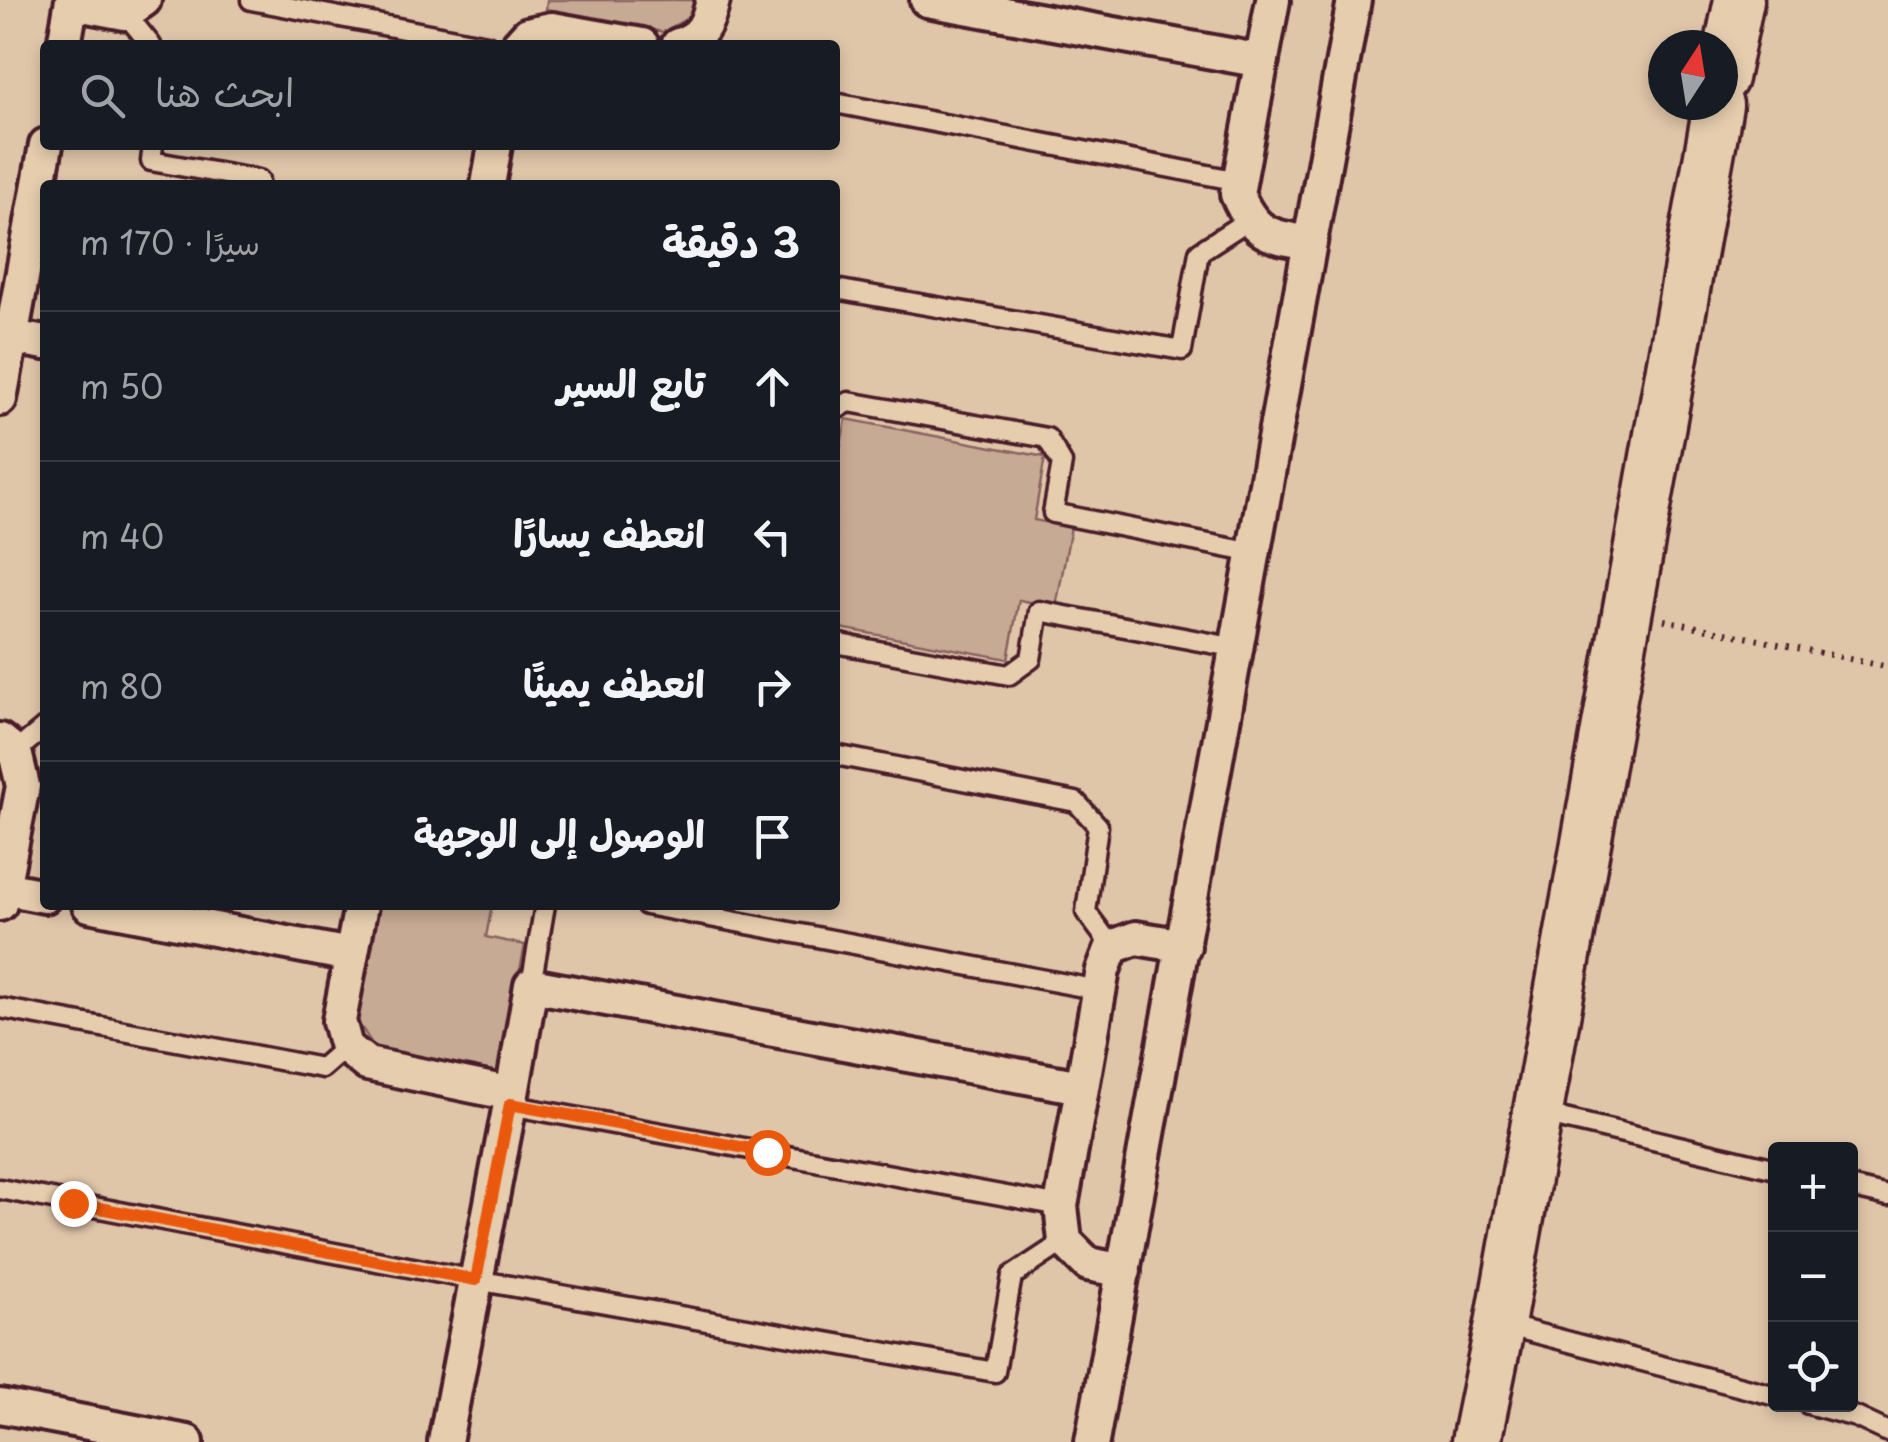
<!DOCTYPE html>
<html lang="ar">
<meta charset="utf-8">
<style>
body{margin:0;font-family:"Playpen Sans","Playpen Sans Arabic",sans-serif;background:#242831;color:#f1f3f6;direction:rtl}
.controls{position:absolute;right:30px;bottom:30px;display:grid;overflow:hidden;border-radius:10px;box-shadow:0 5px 15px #0003}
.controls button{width:90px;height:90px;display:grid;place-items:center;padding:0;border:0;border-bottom:2px solid #363941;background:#171b24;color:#f1f3f6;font:50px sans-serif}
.compass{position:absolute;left:1648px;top:30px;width:90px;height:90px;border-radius:50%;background:#171b24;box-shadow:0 5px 15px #0003;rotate:12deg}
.stop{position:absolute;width:30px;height:30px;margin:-22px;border:8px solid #ea580c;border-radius:50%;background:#fff}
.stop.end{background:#ea580c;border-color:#fff;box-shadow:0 2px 10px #0008}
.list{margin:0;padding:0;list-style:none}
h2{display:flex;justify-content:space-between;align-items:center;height:130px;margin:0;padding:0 40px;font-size:42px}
h2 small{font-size:32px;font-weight:400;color:#9ea1a6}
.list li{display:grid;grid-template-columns:65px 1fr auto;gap:30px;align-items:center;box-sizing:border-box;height:150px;padding:0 40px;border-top:2px solid #363941}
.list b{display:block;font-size:38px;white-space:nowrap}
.list em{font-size:32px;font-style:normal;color:#9ea1a6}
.icon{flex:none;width:55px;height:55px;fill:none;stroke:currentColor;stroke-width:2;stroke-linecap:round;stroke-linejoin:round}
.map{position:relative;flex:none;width:1888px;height:1442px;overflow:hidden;direction:ltr}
.search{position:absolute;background:#171b24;box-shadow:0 5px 15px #0003;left:40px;top:40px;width:800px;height:110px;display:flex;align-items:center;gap:25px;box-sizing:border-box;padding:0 35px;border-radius:10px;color:#9ea1a6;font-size:38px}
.panel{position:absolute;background:#171b24;box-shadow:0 5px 15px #0003;left:40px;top:180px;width:800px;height:730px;border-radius:10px;direction:rtl}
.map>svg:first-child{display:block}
.green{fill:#c7aa94;stroke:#886460;stroke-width:2.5}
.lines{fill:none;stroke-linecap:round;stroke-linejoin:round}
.service-casing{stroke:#4a1f2b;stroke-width:25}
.minor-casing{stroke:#4a1f2b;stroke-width:40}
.secondary-casing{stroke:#4a1f2b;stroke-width:55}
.path{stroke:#4a1f2b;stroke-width:6;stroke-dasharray:2.5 8;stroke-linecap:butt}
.service{stroke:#e6cdae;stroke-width:18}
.minor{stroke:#e6cdae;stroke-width:32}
.secondary{stroke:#e6cdae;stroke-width:48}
.route{stroke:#ea580c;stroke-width:12}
</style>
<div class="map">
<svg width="1888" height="1442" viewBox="0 0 1888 1442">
<rect width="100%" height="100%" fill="#e0c6a9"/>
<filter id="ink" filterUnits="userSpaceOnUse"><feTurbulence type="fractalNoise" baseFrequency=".01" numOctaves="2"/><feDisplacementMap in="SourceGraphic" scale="20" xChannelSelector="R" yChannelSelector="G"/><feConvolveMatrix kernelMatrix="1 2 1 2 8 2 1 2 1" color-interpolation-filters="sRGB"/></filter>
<g filter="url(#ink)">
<!-- green -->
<path class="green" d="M547 0H694L691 16 663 32 546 9Z
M846 419 1045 457 1034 520 1071 527 1056 607 1019 600 1008 659 835 627V476Z
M378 905H492L486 937 525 945 499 1075 376 1050 356 1019Z"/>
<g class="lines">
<defs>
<path id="service" d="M251 0 487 45
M125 13 151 45
M835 103 1239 181
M153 145 151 161 259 180
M835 289 1182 350 1199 252 1248 220
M835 410 849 402 1047 438 1062 463 1053 513 1254 553
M835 643 1009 675 1031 659 1039 611 1237 648
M15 752 45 727
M835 755 1076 802 1098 826 1086 912 1112 947
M646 905 1099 990
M531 985 545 905
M0 1008 322 1068 346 1047
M509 1105 1061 1206
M1539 1113 1776 1169
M1850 1187 1888 1196
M0 1189 476 1280 995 1372 1012 1276 1065 1241
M1501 1324 1776 1396
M1808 1404 1856 1417 1888 1432"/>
<path id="minor" d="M927 0 1262 61
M1273 0 1237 194C1255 235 1269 236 1310 243
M72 3 125 13 144 0
M64 45 72 0
M518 45 528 34 552 29 642 45
M678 45C702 38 708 23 713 0
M488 185 495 145
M12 337 45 343
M0 399 46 145
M0 740 15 752 23 786 0 904
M3 888 45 896
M89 905 350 955
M361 905 339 1021 346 1047 367 1064 512 1094 445 1442
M512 1094 531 985 1081 1087
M1124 1271 1088 1264 1065 1241 1061 1206 1103 970 1112 947 1136 938 1184 946
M0 1406 187 1442
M1092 1442 1354 0"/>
<path id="secondary" d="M1723 78 1739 0
M1476 1442 1500 1324 1718 105"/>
</defs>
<!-- service casing -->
<use href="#service" class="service-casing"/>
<!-- minor casing -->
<use href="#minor" class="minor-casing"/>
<!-- secondary casing -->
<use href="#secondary" class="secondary-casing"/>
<!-- path -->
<path class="path" d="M1664 620 1888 667"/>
<!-- service -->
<use href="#service" class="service"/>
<!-- minor -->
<use href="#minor" class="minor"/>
<!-- secondary -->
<use href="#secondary" class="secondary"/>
</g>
</g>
<g class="lines" filter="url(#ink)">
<!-- route -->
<path class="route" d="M73 1203 476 1280 510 1104 767 1152"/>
</g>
</svg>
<div class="controls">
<button>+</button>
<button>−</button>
<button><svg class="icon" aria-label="locate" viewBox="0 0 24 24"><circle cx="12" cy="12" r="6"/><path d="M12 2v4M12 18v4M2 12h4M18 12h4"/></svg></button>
</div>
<svg class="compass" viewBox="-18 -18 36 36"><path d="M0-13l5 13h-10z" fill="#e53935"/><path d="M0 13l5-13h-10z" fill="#9ea1a6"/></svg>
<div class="stop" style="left:767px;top:1152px"></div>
<div class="stop end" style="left:73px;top:1203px"></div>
<div class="search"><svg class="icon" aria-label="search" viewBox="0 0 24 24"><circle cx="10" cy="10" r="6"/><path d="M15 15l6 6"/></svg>ابحث هنا</div>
<section class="panel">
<h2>3 دقيقة<small>سيرًا · 170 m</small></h2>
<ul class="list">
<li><svg class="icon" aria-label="ahead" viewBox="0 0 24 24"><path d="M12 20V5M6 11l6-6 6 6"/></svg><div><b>تابع السير</b></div><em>50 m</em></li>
<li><svg class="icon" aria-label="left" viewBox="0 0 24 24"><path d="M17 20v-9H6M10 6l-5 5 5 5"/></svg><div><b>انعطف يسارًا</b></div><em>40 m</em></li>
<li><svg class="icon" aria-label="right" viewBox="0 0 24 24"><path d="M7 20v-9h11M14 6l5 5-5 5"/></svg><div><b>انعطف يمينًا</b></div><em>80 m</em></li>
<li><svg class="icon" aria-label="arrive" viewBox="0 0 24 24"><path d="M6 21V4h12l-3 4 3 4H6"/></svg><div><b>الوصول إلى الوجهة</b></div></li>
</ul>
</section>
</div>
